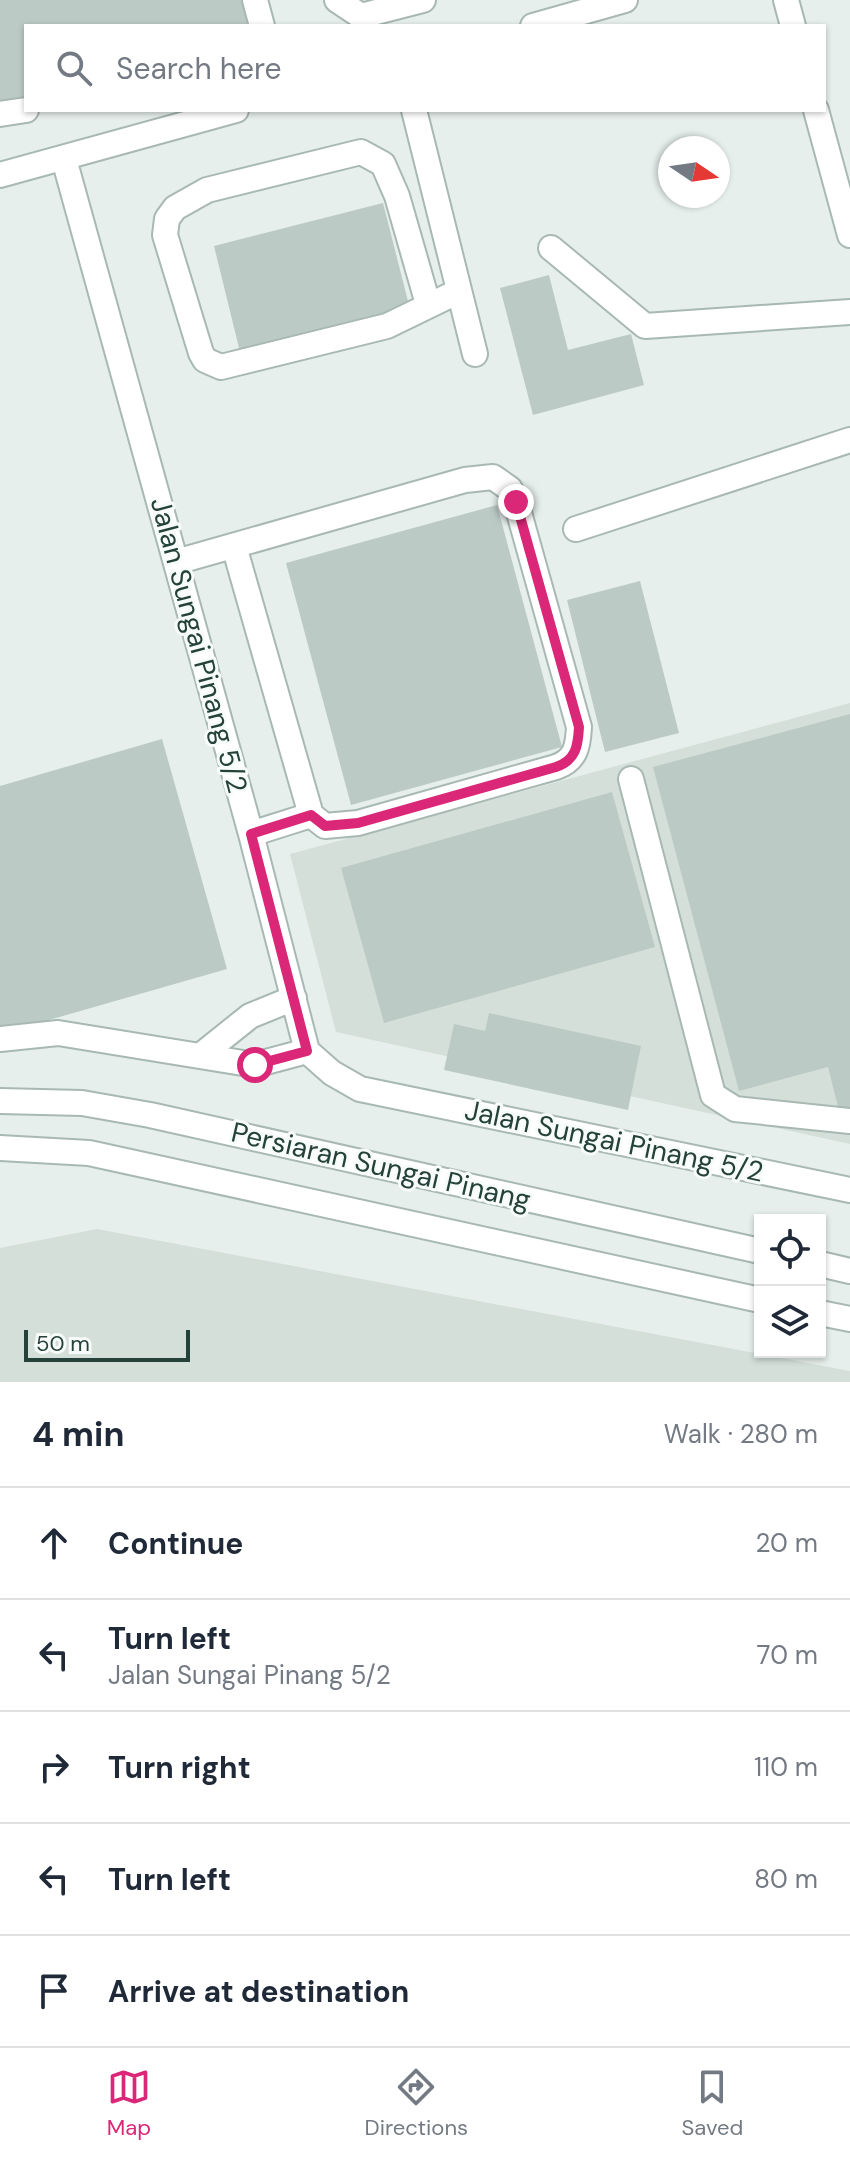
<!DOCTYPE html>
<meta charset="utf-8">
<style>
body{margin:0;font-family:"DM Sans",sans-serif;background:#f6f6f7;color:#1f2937}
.controls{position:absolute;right:24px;bottom:24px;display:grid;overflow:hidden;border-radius:0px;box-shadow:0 2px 6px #0004}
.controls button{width:72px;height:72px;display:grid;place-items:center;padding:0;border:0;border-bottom:2px solid #e0e1e3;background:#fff;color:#1f2937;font:40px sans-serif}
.compass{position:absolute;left:658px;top:136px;width:72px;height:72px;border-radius:50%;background:#fff;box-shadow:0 2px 6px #0004;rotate:103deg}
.scale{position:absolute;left:24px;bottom:20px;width:166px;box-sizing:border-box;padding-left:8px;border:4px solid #24423a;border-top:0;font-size:22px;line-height:28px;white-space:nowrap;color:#24423a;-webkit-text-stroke:6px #f7fbf9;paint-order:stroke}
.stop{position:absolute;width:24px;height:24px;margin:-18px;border:6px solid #db2777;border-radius:50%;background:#fff}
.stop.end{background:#db2777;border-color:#fff;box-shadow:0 2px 8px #0008}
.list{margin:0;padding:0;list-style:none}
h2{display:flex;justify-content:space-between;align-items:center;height:104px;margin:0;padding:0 32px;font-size:34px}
h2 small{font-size:26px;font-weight:400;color:#747a83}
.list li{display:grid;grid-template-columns:52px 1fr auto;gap:24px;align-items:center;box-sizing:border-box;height:112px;padding:0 32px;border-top:2px solid #e0e1e3}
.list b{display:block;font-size:30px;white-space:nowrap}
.list p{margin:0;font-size:26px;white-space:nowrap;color:#747a83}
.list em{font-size:26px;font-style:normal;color:#747a83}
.icon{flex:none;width:44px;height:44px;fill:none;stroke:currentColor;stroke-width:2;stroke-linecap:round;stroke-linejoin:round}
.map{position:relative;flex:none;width:850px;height:1382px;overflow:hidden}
.search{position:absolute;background:#fff;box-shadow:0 2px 6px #0004;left:24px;right:24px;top:24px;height:88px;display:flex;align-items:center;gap:20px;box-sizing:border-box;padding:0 28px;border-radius:0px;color:#747a83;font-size:30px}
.sheet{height:664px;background:#fff}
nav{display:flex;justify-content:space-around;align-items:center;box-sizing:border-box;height:112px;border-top:2px solid #e0e1e3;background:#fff;font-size:22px;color:#747a83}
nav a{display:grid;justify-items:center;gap:4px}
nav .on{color:#db2777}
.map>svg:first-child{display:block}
.built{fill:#d4dfda}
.building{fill:#bbcac4}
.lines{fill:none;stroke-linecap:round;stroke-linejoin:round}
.minor-casing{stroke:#a8b8b2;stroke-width:28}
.minor{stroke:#fff;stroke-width:24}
.route{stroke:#db2777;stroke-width:10}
.labels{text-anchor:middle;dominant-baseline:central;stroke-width:6;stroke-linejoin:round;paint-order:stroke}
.street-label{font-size:28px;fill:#24423a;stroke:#f7fbf9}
</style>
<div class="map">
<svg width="850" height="1382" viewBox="0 0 850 1382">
<rect width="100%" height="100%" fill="#e6efeb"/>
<!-- built -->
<path class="built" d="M850 703V1144L336 1032 290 854Z
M97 1229 850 1371V1382H0V1248Z"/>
<!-- building -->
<path class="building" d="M0 0H250L257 26H26V104L0 105Z
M383 203 410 309 240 352 214 246Z
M549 275 568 350 631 334 644 385 533 415 500 288Z
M497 505 562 747 351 805 286 563Z
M640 581 679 733 605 752 567 600Z
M850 714V1108L839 1111 828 1067 739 1091 653 767Z
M162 739 227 969 0 1034V786Z
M612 792 655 947 384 1023 341 868Z
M489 1013 641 1046 628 1110 444 1070 454 1024 485 1031Z"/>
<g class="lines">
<defs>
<path id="minor" d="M255 0 262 26
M337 0 361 16 423 0
M786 0 793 26
M533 26 625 0
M414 110 475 354
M816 110 850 235
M0 114 26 110
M64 159 251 834 307 1051 332 1073 360 1089 850 1190
M0 175 236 110
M551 248 645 326 850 312
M428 304 397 196 383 164 361 152 207 190 175 208 167 219 165 235 201 353 205 360 221 367 387 326 459 291
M576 529 850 440
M176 562 465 480 493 477 510 489 516 502 579 727C578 746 576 760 556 767L358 823 325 826 311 815 234 546
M631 779 713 1095 735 1109 850 1121
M251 834 311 815
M0 1039 58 1033 255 1065 307 1051
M200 1056 250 1016 294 998
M0 1101 82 1103 150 1115 760 1251
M0 1148 89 1153 760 1300
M820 1264 850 1271
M820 1313 850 1319"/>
</defs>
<!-- minor casing -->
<use href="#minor" class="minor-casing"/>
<!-- minor -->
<use href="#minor" class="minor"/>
</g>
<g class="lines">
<!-- route -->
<path class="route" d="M255 1065 307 1051 251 834 311 815 325 826 358 823 556 767C576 760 578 746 579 727L516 502"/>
</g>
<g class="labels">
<!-- street labels -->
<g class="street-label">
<text transform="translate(199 645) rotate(75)">Jalan Sungai Pinang 5/2</text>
<text transform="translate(614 1141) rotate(12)">Jalan Sungai Pinang 5/2</text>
<text transform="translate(381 1166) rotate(13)">Persiaran Sungai Pinang</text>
</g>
</g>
</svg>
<div class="controls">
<button><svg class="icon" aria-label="locate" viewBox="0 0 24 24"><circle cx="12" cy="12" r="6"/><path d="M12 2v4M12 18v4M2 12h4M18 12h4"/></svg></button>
<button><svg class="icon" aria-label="layers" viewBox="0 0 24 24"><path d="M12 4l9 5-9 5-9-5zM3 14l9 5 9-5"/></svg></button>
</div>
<svg class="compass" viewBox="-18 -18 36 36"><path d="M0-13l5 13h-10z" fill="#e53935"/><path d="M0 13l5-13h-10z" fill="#747a83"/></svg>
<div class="scale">50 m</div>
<div class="stop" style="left:255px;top:1065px"></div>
<div class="stop end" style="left:516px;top:502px"></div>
<div class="search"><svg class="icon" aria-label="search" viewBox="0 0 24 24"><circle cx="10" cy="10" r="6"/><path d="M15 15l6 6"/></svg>Search here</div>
</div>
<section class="sheet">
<h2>4 min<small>Walk · 280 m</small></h2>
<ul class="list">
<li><svg class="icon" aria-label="ahead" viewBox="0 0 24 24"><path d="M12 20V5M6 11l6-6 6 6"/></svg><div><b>Continue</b></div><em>20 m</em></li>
<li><svg class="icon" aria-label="left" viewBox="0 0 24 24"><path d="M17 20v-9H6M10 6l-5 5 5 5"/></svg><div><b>Turn left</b><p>Jalan Sungai Pinang 5/2</p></div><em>70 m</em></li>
<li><svg class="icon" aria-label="right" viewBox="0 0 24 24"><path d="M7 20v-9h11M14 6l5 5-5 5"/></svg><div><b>Turn right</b></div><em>110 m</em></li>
<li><svg class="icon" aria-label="left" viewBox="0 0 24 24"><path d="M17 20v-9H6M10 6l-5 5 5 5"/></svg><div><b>Turn left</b></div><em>80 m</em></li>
<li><svg class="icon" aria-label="arrive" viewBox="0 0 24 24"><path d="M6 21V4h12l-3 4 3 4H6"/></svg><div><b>Arrive at destination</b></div></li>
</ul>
</section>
<nav>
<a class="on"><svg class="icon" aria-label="map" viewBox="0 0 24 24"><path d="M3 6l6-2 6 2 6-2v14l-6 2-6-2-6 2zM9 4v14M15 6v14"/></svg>Map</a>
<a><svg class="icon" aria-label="directions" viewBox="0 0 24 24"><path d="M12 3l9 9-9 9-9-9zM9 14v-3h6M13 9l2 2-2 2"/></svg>Directions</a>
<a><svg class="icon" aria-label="saved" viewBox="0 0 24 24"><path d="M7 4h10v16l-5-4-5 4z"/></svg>Saved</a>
</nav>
